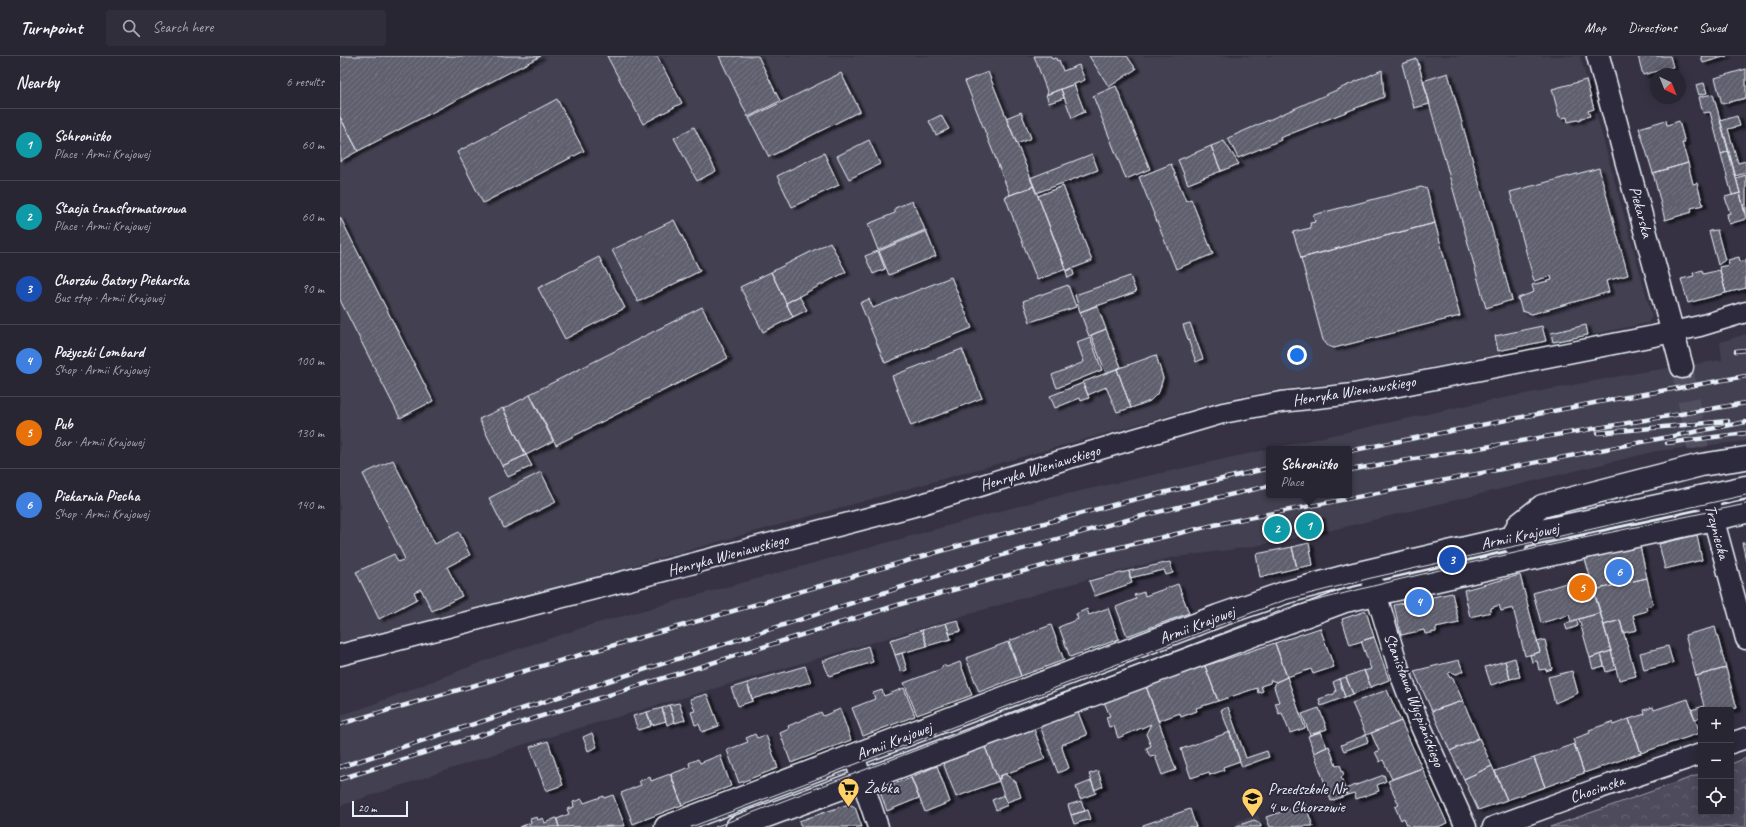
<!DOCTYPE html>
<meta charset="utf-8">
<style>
body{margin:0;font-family:Caveat,sans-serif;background:#302e3b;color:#f1f3f6}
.controls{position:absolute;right:12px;bottom:12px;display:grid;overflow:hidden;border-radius:4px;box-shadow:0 2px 10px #0003}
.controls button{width:36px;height:36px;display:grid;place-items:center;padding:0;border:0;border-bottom:1px solid #44434e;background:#282633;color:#f1f3f6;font:20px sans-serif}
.compass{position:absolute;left:1310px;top:12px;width:36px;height:36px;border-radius:50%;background:#282633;box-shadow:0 2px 10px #0003;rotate:137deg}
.scale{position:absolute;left:12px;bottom:10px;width:56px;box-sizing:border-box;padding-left:4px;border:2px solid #e8f1f8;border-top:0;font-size:11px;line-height:14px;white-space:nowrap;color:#e8f1f8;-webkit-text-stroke:3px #2f2a3d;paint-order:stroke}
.you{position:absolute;left:957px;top:299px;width:14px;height:14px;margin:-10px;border:3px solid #fff;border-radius:50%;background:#1a73e8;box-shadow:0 0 0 6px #1a73e833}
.badge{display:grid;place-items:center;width:26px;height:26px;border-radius:50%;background:#8c9099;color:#fff;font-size:13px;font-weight:700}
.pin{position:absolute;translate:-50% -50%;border:2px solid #fff;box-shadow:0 1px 4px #0006}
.popup{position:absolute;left:926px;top:390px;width:86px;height:52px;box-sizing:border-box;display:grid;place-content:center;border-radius:4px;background:#282633;filter:drop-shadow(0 1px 3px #0005);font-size:13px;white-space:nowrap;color:#a5a5ac}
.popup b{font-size:15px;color:#f1f3f6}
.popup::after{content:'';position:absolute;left:50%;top:100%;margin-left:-8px;border:8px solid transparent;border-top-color:#282633}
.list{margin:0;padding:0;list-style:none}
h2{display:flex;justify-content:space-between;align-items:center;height:52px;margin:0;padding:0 16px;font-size:17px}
h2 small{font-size:13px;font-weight:400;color:#a5a5ac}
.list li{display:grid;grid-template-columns:26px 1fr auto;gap:12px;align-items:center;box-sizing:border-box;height:72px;padding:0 16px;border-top:1px solid #44434e}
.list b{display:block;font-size:15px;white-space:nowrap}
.list p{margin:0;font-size:13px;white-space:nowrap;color:#a5a5ac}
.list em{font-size:13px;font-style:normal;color:#a5a5ac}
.icon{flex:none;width:22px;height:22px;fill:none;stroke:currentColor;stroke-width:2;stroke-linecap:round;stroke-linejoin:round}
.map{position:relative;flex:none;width:1406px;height:771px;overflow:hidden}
header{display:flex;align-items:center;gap:24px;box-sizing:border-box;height:56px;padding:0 20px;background:#282633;border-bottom:1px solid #44434e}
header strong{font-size:19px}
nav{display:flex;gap:22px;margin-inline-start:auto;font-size:14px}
.search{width:280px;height:36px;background:#302e3b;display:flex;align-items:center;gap:10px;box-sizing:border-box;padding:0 14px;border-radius:4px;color:#a5a5ac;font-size:15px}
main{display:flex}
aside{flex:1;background:#282633}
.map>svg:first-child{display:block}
.built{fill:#433f51;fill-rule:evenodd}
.park{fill:url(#park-crowns);stroke:#9a9eaa}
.building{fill:url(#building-hatch);stroke:#e8f1f8;filter:url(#shadow)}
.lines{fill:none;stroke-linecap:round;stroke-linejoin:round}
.tertiary-tunnel{stroke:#514f5f;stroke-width:22;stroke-dasharray:22 11;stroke-linecap:butt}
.minor-casing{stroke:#e8f1f8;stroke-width:23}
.tertiary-casing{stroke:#e8f1f8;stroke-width:25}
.minor{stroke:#2f2a3d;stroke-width:20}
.tertiary{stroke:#2f2a3d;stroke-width:22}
.tram{stroke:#e8f1f8;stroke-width:1}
.rail-casing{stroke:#e8f1f8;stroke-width:4.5}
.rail{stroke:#2f2a3d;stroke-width:3;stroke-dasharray:9;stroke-linecap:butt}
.labels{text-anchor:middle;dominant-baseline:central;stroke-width:4;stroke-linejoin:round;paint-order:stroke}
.street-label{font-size:16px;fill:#e8f1f8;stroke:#2f2a3d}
.poi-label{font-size:16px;fill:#e8f1f8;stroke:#2f2a3d;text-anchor:start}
</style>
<header>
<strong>Turnpoint</strong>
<div class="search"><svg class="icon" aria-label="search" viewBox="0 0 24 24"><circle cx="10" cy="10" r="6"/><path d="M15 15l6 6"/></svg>Search here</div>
<nav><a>Map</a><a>Directions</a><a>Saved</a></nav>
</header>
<main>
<aside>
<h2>Nearby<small>6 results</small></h2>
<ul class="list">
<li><span class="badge" style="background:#0f9aa8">1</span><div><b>Schronisko</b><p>Place · Armii Krajowej</p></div><em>60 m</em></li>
<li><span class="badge" style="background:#0f9aa8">2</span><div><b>Stacja transformatorowa</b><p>Place · Armii Krajowej</p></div><em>60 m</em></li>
<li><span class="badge" style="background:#1a4fb4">3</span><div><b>Chorzów Batory Piekarska</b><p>Bus stop · Armii Krajowej</p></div><em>90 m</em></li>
<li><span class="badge" style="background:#3f7fe0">4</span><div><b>Pożyczki Lombard</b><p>Shop · Armii Krajowej</p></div><em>100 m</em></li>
<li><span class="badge" style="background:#e8710a">5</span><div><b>Pub</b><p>Bar · Armii Krajowej</p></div><em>130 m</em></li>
<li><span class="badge" style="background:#3f7fe0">6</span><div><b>Piekarnia Piecha</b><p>Shop · Armii Krajowej</p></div><em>140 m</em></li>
</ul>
</aside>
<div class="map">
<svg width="1406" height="771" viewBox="0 0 1406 771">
<defs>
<pattern id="park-crowns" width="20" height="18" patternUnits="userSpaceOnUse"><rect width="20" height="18" fill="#4d4b5c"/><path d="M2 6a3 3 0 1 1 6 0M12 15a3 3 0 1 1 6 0" fill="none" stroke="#676574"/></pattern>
<pattern id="building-hatch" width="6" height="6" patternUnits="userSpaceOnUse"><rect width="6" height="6" fill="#605e6e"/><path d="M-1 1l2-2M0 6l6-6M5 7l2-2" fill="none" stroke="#777683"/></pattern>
<filter id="shadow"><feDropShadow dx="4.5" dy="2.5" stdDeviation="1" flood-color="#0009"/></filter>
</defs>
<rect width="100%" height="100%" fill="#363244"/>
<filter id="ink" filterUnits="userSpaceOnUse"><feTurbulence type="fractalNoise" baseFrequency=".025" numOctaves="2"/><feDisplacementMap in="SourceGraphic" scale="8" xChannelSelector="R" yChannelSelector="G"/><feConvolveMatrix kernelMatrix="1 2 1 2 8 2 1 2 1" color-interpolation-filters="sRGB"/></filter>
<g filter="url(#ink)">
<!-- built -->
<path class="built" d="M0 0H1240L1312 260 1308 267 1024 325 966 330 907 339 881 345 0 592Z
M1406 278V385L1317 395 988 475 910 491 830 502 745 524 182 689 0 750V659L26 651 157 600 250 569 704 443 1137 347 1302 316 1382 304 1380 286ZM929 393H1009V439H929Z
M918 759 922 771H893L897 770 898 765Z"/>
<!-- park -->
<path class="park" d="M1406 702V771H1210L1361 718V756H1391V708Z"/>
<!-- building -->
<path class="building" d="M0 0H201L18 95 0 61Z
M267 0H317L342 47 303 68Z
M379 0H418L440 45 408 61Z
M694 0H711L712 3 716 2 717 5 719 4 723 15 739 9 745 24 708 38Z
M749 0H787L796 13 769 31Z
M1298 0H1330L1333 11 1303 19Z
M1361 0H1387L1363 7Z
M1077 3 1090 48 1074 52 1062 8Z
M1406 13V42L1382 48 1375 22Z
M1042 14 1044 41 940 82 941 84 898 102 888 82Z
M648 16 694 130 670 139 625 25Z
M501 17 520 55 429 101 409 62Z
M1108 17 1172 244 1146 252 1083 25Z
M1246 24 1254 53 1248 55 1250 60 1241 62 1240 65 1237 64 1228 66 1227 61 1222 62 1219 60 1212 33Z
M1364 27 1367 37 1359 39 1356 29Z
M734 28 745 57 744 56 732 62 721 33Z
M776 30 810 113 786 123 753 40Z
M721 33 724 42 709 47 706 39Z
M1373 38 1389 95 1381 98 1370 56 1363 57 1359 41Z
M217 43 244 95 143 147 117 96Z
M681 56 691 82 677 88 666 62Z
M601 59 609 73 596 79 589 65Z
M1397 60 1400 70 1388 73 1398 107 1406 105V117L1395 120 1380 65Z
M0 61 18 95 0 105Z
M1326 64 1327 69 1339 65 1345 87H1342L1348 107 1313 117 1299 72Z
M354 71 376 115 357 125 334 82Z
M529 84 540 108 509 123 497 100Z
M884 85 899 108 881 115 871 90Z
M871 90 881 115 848 128 838 104Z
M1389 95 1400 137 1392 139 1381 98Z
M484 97 499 129 452 151 437 120Z
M752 98 758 114 696 137 690 122Z
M1348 107 1353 128 1357 127 1363 149 1351 152 1352 156 1325 164 1313 117Z
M831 108 846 145 851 143 873 198 836 213 799 121Z
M1259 112 1288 219 1266 225 1269 236 1192 258 1182 255 1178 242 1194 236 1192 229 1212 224 1211 220 1194 225 1170 136Z
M1406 119V159L1396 122Z
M694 130 726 213 697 224 665 141Z
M723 130 752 205 726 215 698 140Z
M1081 131 1087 133 1095 167 961 202 953 176 971 172 970 167 975 166 973 159Z
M1400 137 1406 163 1389 168 1387 158 1390 157 1385 141Z
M572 145 574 150 575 149 585 174 538 194 528 168 555 157V152Z
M0 161 93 345 60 362 0 244Z
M334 164 360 215 298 246 272 194Z
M1095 167 1120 260 994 292 988 290 983 284 961 202Z
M1377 174 1385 204 1378 209 1369 175Z
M586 175 596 200 549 219 539 195Z
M490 186 506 216 446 247 431 216Z
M538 195 545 213 533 218 525 200Z
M259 201 285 252 225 283 198 232Z
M1399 201 1400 206 1406 204V232L1386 237 1379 211 1389 209 1388 204Z
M732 212 734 219 728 222 726 215Z
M1362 214 1363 218 1380 214 1386 237 1348 247 1341 223 1354 220 1353 217Z
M431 216 453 261 423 276 400 231Z
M790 220 796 236 740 256 735 239Z
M611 221 632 272 545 307 520 247 529 243 533 252Z
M728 229 736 251 690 266 683 245Z
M459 240 467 254 453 261 446 247Z
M757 249 766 273 749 280 740 256Z
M362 251 388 302 216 389 190 338Z
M850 267 863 303 856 306 843 269Z
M1246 269 1248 279 1213 286 1211 277Z
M1202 270 1206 285 1158 295 1155 280Z
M766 273 781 311 766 317 751 279Z
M750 281 762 314 717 332 712 319 744 306 737 286Z
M622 293 642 342 571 370 552 320Z
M816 299 823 322 819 336 810 345 791 352 777 313Z
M777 313 791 352 777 356 766 331 748 339 743 326Z
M743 327 749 342 741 345 740 342 715 352 710 340Z
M190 339 213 385 186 399 163 353Z
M163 352 186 399 162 410 139 363Z
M186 399 192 410 168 421 162 410Z
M53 404 95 488 119 476 130 499 107 511 122 540 92 555 81 533 74 536 77 543 39 563 16 516 54 498 58 506 65 503 23 418Z
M201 416 216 446 164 472 149 442Z
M980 460 983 474 957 479 955 466Z
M941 470 942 474 933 476 932 472Z
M1357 479 1362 504 1325 513 1319 488Z
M969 487 973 509 957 512 952 491Z
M1402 487H1406V505L1404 495Z
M1300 490 1307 522 1254 534 1245 503Z
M952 491 957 512 920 521 916 498Z
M830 506 833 517 826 519 824 514 790 522 789 515Z
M789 515 792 527 755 540 749 525Z
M1180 519 1200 596 1185 600 1173 552 1161 555 1159 549 1151 552V556L1130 561 1124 534Z
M1249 520 1260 557 1231 565 1229 559 1201 567 1193 537Z
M1307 522 1313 549 1306 551 1307 555 1293 559 1297 574 1283 577 1280 564 1264 569 1254 534Z
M838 528 849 557 787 580 776 551 796 543 794 539 804 536 805 540Z
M1112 537 1119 567 1096 572V576L1085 578 1084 574 1061 579 1054 549Z
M768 552 779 583 730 601 719 571 738 563 736 558 747 553 749 559Z
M1026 555 1034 581 1010 589 1002 563Z
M1260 557 1271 595 1250 602 1239 563Z
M618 564 621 575 610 578 606 567Z
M1280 564 1296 620 1279 624 1264 569Z
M1237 565 1238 570 1227 574 1225 568Z
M606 567 611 583 587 590 582 574Z
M711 569 724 604 681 620 669 585Z
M1375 571 1386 612 1356 620 1345 579Z
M980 572 994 611 973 618 971 613 947 621 935 587Z
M582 574 587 590 555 599 550 584Z
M1034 581 1049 624 1031 631 1024 615 1031 613 1021 585Z
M1205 584 1212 613 1206 615V613L1199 614 1197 605 1192 606 1190 599 1200 596 1197 586Z
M668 586 681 620 639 636 626 602Z
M935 587 947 621 936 626 931 624 930 627 921 630 923 635 918 637 917 632 878 645 865 610Z
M528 590 533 606 489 620 483 605Z
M1328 590 1333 607 1304 614 1300 597Z
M1271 595 1276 613 1266 616 1261 598Z
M562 597 567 614 561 616 555 599Z
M1261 598 1264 610 1253 613 1250 602Z
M1175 602 1180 621 1170 623 1165 605Z
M1119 604 1123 615 1117 618 1110 616 1108 618 1110 622 1112 621 1123 645 1092 655 1074 615Z
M1165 605 1170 623 1151 629 1145 611Z
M620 606 632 639 577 659 564 627 601 613 603 609 607 611Z
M465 610 471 626 412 643 407 627Z
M865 610 878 645 856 652 857 655 841 661 840 657 818 665 806 630Z
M1386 612 1397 652 1390 654H1361V662L1355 663 1351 654 1364 650 1356 620Z
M1024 614 1031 631 1013 638 1006 621Z
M1232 615 1238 637 1215 647 1208 621Z
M947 621 965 672 950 677 942 657 939 658 935 647 939 646 934 631 936 626Z
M1006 621 1013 638 1005 641 999 623Z
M999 623 1005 641 981 650 979 643 994 638 996 635 993 626Z
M407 627 413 645 398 650 391 632Z
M806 630 836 714 822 719 815 700 810 701 806 692 811 690 806 678 811 668 778 682 774 670 769 671 766 661 770 660 764 646Z
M564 632 575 660 523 680 512 652 535 643 533 637 542 634 544 640Z
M1047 634 1061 665 1026 679 1012 647Z
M367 638 379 670 362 676 359 668 355 669 351 656 355 655 350 643Z
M1348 643 1360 677 1301 697 1289 663 1305 658 1304 654 1313 651 1314 654Z
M1123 645 1139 682 1110 695 1092 655Z
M339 647 345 664 335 667 329 649Z
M329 649 335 666 327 669 322 652Z
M888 651 906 702 927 695 929 701 902 711 881 654Z
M322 652 326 665 312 669 307 656Z
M979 652 987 673 970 679 962 658Z
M500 653 511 684 451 707 440 677 449 673 448 670 481 656 483 660Z
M307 656 311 670 298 674 293 660Z
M738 656 747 679 721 689 729 712 718 717 700 670Z
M1289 663 1301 697 1244 717 1233 683 1250 677 1249 674 1272 666 1273 669Z
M1061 665 1082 712 1052 723 1043 704 1040 706 1035 696 1039 695 1031 677Z
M694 673 705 703 660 720V723H658L645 691Z
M890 676 900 705 883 711 884 714 870 719 869 716 851 722 841 693Z
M981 676 987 691 974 697 968 680Z
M252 677 257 691 248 695 243 681Z
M415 678 417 682 426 679 438 712 399 727 387 694 408 686 406 682Z
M1026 679 1028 686 1004 695 1001 689Z
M1139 682 1152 710 1124 723 1110 695Z
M208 685 223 729 206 735 190 691Z
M1234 688 1244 717 1205 731 1194 702Z
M989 690 996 710 1000 709 1004 719 1001 721 1007 739 991 745 974 697Z
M645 691 659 725 616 741 603 707Z
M380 699 391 730 342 749 331 718 350 711 349 707 358 703 360 707Z
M1194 702 1205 731 1167 744 1155 715Z
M597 710 610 746 585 756 571 721Z
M1152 710 1167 744 1138 754 1124 723Z
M1082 712 1107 767 1098 771H1068L1064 762 1061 764 1055 751 1059 749 1048 725Z
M758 715 763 730 755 734 749 718Z
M330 718 342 749 293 768 281 737 301 729 299 725 310 721 311 725Z
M665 718 676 726 681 741 667 746 658 723H660V720Z
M1044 719 1046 725 1037 729 1039 735 1016 743 1014 737 1007 739 1005 733Z
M571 722 579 742 547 755 539 733Z
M751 725 756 737 740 743 736 731Z
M273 739 285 770 219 771 217 763 229 758 227 753 234 751 233 746 242 743 244 747 264 740V742Z
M664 739 668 749 656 754 652 744Z
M741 745 745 755 731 759 728 749Z
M509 748 515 751 522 771H461L459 765Z
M965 748 973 770 930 771 926 761Z
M850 753 856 771H803V769Z
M748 754 751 763 734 768 731 759Z
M197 761 198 764 203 762 205 767 216 762 219 771H179L191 767 190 763Z
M914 764 920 767 921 771H897V770Z"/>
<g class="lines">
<!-- tertiary-tunnel -->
<path class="tertiary-tunnel" d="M1342 311 1358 392"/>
<defs>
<path id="minor" d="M1367 439 1406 583
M1029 514 1061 620 1077 662 1126 771
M0 599 582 448 723 404 883 357 941 346 1013 338 1059 330 1314 280 1360 270 1406 256
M1391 687 1406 682
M514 700 538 771
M1153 771 1254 734 1361 698"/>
<path id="tertiary" d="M1258 0 1342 311
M1175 488 1173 481 1178 469 1202 450 1361 409 1406 402
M326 771 878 560 944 537 1010 519 1173 481 1406 431
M397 771 1005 545 1154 511 1406 456"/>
</defs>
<!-- minor casing -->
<use href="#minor" class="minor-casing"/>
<!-- tertiary casing -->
<use href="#tertiary" class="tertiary-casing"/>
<!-- minor -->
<use href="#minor" class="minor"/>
<!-- tertiary -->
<use href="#tertiary" class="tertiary"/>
<!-- tram -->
<path class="tram" d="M351 771 945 544 1031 522 1406 439
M375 771 948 552C1099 511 1253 480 1406 448"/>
<defs>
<path id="rail" d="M1396 295 1406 294
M1258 377 1388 365
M1327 387 1406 377
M1009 395 1259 346 1406 320
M1009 414 1406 347
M0 668 629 487 788 445 929 412
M0 711 643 505C737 476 832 451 929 430
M0 723 561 548 725 504 887 466 1406 366"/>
</defs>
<!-- rail casing -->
<use href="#rail" class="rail-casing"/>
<!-- rail -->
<use href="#rail" class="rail"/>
</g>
</g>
<!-- icons -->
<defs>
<symbol id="supermarket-pin" viewBox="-11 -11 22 30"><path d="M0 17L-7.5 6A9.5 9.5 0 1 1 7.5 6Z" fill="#ffd166" stroke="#2f2a3d"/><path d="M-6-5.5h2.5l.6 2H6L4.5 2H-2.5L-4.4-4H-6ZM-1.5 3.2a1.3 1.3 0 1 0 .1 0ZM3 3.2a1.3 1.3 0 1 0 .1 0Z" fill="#111"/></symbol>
<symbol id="school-pin" viewBox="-11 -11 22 30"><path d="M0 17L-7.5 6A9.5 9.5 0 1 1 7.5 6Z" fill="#ffd166" stroke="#2f2a3d"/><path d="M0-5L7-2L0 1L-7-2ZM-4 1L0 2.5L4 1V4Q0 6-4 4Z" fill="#111"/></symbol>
</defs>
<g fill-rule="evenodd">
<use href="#supermarket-pin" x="496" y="720" width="25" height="34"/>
<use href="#school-pin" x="900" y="730" width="25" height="34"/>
</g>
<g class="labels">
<!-- street labels -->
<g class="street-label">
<text transform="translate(1301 156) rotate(75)">Piekarska</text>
<text transform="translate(1014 335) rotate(-9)">Henryka Wieniawskiego</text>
<text transform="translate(700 412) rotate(-17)">Henryka Wieniawskiego</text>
<text transform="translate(1377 476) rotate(75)">Trzyniecka</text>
<text transform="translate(1180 480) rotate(-12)">Armii Krajowej</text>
<text transform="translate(388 499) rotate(-15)">Henryka Wieniawskiego</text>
<text transform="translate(857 569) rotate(-21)">Armii Krajowej</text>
<text transform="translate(1074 644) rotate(69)">Stanisława Wyspiańskiego</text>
<text transform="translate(554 685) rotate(-21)">Armii Krajowej</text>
<text transform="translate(1257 733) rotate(-19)">Chocimska</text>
</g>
<!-- poi labels -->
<g class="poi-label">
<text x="524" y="732">Żabka</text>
<text x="928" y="733">Przedszkole Nr<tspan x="928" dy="18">4 w Chorzowie</tspan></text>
</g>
</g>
</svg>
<div class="controls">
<button>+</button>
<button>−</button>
<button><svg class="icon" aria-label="locate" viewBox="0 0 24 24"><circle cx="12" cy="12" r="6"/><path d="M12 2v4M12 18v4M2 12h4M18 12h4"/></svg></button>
</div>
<svg class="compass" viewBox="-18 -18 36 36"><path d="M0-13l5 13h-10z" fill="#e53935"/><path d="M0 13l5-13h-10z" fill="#a5a5ac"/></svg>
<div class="scale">20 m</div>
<div class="you"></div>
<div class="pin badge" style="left:969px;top:470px;background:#0f9aa8">1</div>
<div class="popup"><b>Schronisko</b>Place</div>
<div class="pin badge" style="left:937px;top:473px;background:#0f9aa8">2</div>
<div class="pin badge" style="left:1112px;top:504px;background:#1a4fb4">3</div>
<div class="pin badge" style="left:1079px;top:546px;background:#3f7fe0">4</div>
<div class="pin badge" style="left:1242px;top:532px;background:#e8710a">5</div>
<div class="pin badge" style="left:1279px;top:516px;background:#3f7fe0">6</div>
</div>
</main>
